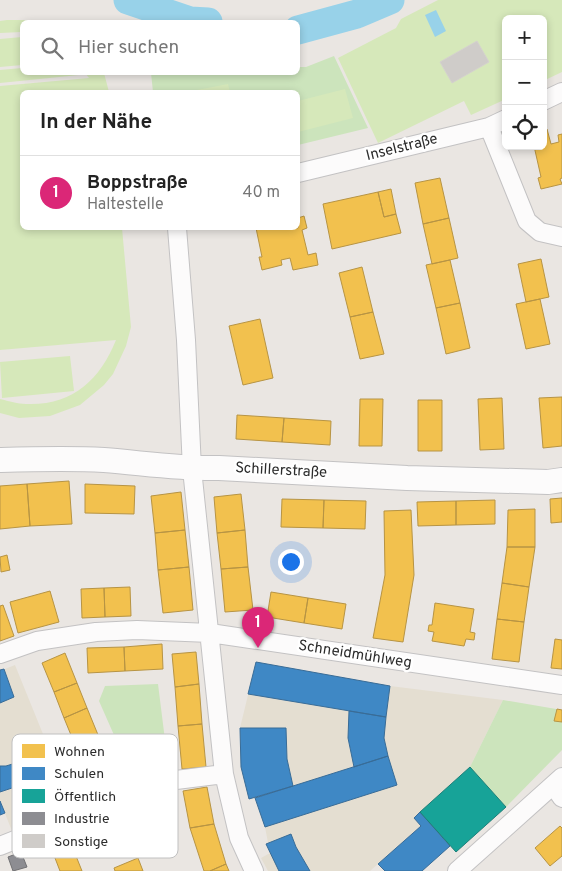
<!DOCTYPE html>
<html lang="de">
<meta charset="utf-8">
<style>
body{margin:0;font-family:Overpass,sans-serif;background:#f6f6f6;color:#222}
.controls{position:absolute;right:15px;top:15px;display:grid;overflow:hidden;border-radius:8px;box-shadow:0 2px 8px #0003}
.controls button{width:45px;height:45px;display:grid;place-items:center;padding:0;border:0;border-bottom:1px solid #e0e0e0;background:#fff;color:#222;font:25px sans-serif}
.you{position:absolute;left:290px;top:561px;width:18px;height:18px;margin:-12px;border:4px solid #fff;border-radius:50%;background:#1a73e8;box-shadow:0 0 0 8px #1a73e833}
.badge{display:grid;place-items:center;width:32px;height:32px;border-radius:50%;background:#db2777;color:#fff;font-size:16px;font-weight:700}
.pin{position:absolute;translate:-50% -41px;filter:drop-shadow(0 1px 2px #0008)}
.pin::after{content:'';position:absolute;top:26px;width:18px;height:15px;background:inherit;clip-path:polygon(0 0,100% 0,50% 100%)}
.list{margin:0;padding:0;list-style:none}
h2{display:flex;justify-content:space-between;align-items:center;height:65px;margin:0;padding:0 20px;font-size:21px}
h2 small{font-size:16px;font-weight:400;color:#767676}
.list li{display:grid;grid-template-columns:32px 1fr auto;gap:15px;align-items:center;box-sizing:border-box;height:75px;padding:0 20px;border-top:1px solid #e0e0e0}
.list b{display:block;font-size:19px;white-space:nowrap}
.list p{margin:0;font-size:16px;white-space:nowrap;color:#767676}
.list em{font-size:16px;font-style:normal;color:#767676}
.icon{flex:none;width:28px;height:28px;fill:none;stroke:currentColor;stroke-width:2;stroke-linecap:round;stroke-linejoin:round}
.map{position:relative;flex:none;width:562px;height:871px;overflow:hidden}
.search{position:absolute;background:#fff;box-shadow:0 2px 8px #0003;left:20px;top:20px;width:280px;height:55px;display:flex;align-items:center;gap:12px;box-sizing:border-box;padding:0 18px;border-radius:8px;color:#767676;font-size:19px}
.panel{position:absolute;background:#fff;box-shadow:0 2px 8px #0003;left:20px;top:90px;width:280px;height:140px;border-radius:8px}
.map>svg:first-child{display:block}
.education{fill:#e4ded1}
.green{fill:#cce4bc}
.pitch{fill:#d6e8ba}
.water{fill:#98d2e9}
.homes{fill:#f2c14e;stroke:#b79444}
.schools{fill:#3f88c5;stroke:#396c97}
.public{fill:#17a398;stroke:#1d7f78}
.industry{fill:#8d8d92;stroke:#707073}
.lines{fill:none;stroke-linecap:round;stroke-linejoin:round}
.river{stroke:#98d2e9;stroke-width:29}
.building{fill:#cfccc9;stroke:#d5d2ce}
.minor-casing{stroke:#c3c2c3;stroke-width:20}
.secondary-casing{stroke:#c3c2c3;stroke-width:26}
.minor{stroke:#fcfbfb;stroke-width:18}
.secondary{stroke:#fcfbfb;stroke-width:24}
.labels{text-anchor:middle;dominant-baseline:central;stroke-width:5;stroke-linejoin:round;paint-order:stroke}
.street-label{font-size:15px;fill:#2c2c2c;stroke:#fff}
.key{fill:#fff;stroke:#c0c0c0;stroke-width:1}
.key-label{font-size:14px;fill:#2c2c2c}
</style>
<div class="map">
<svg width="562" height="871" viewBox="0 0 562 871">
<rect width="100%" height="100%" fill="#eae6e2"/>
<!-- education -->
<path class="education" d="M256 662 390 686 503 700 470 767 414 818 421 826 370 871H268L261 858 270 853 265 827 255 798 249 799 241 767 240 728Z
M15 665 45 739 39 741 67 808 12 831 0 801V671Z"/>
<!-- green -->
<path class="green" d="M334 56 368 128 298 145V92H153L151 73 298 72V67H306Z
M158 684 166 748 125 760 99 701 105 686Z
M503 700 562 710V750L506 807 470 767Z"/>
<!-- pitch -->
<path class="pitch" d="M438 0H562V72L543 81V19H506V99L471 115 464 101 378 143 338 58 396 28 401 19Z
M7 20H24L37 22H22V32L0 33V21Z
M22 37V65L0 67V39Z
M22 68V72L79 73V75L0 83V70Z
M85 73H104L109 92H22V228H122L131 327 126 346 113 374 104 385 80 405 50 416 19 418 0 413V399C9 401 18 404 26 404 72 406 100 380 116 340L0 350V86L89 78Z
M228 84 230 92H186Z
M345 89 353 118 298 132V101Z
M70 356 74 391 2 398 0 362Z"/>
<!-- water -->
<path class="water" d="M436 10 446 31 435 37 425 15Z"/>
<!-- homes -->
<path class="homes" d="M547 129 551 144 559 142 558 135 562 134V178L560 179 562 184 541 189 538 178 541 177 534 146H543V130Z
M440 178 449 218 423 224 415 183Z
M391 189 396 214 384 217 378 192Z
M378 192 384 217 396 214 401 233 332 249 323 204Z
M304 216 307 228 302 230 308 255 316 253 318 265 293 270 290 258 281 260 282 265 262 270 259 257H262L256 228H298V218Z
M449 218 458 258 432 264 423 224Z
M541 259 549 297 526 302 518 264Z
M450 260 460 303 436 308 426 265Z
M362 267 373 312 350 317 339 273Z
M540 299 550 344 526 349 516 304Z
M460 303 470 348 446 354 436 308Z
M373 312 384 354 360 359 350 317Z
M260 319 273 378 243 385 229 326Z
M562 397V446L543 448 539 398Z
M502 398 504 449 480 450 478 399Z
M360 399H383L382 446H359Z
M418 400H442V451H418Z
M237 415 284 418 282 442 236 439Z
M284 418 331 421 330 445 282 442Z
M69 481 72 524 30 526 27 484Z
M27 484 30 526 0 529V486Z
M85 484 135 486 134 514 85 513Z
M181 492 185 530 155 533 151 496Z
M241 494 245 530 217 533 214 497Z
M562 498V522L551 523 550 499Z
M282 499 324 500 323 528 281 527Z
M324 500 366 501 365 529 323 528Z
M495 500V524L456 525V501Z
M456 501V525L418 526 417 502Z
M535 509V547H507L508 510Z
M411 510 414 575 403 642 373 638 385 575 384 511Z
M185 530 189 567 158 570 155 533Z
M245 530 248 567 221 569 217 533Z
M507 547H535L529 587 502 583Z
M7 555 10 570 1 572 0 557Z
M189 567 193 610 163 613 158 570Z
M248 567 253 610 225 612 221 569Z
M502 583 529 587 524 622 497 619Z
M130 587 131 616 105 617 104 588Z
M104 588 105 617 82 618 81 589Z
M50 591 59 622 18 633 10 602Z
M271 592 308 598 304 623 267 617Z
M308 598 346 604 342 629 304 623Z
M435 603 474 609 470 632 475 633 474 640 466 639 464 646 432 641 434 632 428 631 429 625H432Z
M3 605 14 636 0 641V606Z
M497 619 524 622 519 662 492 659Z
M555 639 562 640V669L551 668Z
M162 644 163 669 125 671 124 647Z
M124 647 125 671 88 673 87 648Z
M196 652 199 684 175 687 172 654Z
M65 653 77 683 54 692 42 663Z
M77 683 87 708 64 718 54 692Z
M199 684 202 724 178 726 175 687Z
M87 708 103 747 80 757 64 718Z
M557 709 562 710V722L554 721Z
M202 724 206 767 182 769 178 726Z
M207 787 214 824 190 828 183 791Z
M214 824 226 864 210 871H204L190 828Z
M560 826 562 828V856L550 866 535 848Z
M74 851 82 871H60L55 858Z
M138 858 143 871H115L114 868Z
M226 864 229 871H210Z"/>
<!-- schools -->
<path class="schools" d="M256 662 390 686 386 717 248 694Z
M4 669 14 697 0 703V670Z
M349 711 386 717 384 738 388 756 354 767 348 738Z
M240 728H286L287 759 293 786 249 799 241 767Z
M38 738 64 802 38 812 27 783 0 792V766H6L19 762 13 747Z
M388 756 397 785 265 827 255 798Z
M0 801 5 813 0 815Z
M420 812 450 846 422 871H385L378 864 421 826 414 818Z
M291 834 296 847 310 871H279L278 869 266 844Z"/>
<!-- public -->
<path class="public" d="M470 767 506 807 456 852 420 812Z"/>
<!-- industry -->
<path class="industry" d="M21 852 27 867 13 871 8 857Z"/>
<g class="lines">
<!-- river -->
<path class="river" d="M128 0 190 21 208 22
M298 30 357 14 390 0"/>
</g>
<!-- building -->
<path class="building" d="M477 41 489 62 452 83 440 62Z"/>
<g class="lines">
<defs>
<path id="minor" d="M543 101 562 92
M489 127 527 221 540 232 562 237
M298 173 489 127 506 119
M177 228 186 340 192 469 224 774 239 838 254 871
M0 654 37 641 96 632 137 630 210 633 562 685
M553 785 562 798
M0 846 160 782 224 774
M457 871 562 777"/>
<path id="secondary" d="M0 460C35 459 69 458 104 460 143 463 180 469 219 468L407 478 548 482 562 480"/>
</defs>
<!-- minor casing -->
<use href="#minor" class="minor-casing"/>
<!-- secondary casing -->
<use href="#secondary" class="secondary-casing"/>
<!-- minor -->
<use href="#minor" class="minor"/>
<!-- secondary -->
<use href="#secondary" class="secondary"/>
</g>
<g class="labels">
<!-- street labels -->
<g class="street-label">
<text transform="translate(402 148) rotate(-14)">Inselstraße</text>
<text transform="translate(281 471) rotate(3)">Schillerstraße</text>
<text transform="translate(355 655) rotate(9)">Schneidmühlweg</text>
</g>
</g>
<!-- legend -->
<rect x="12" y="734" width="166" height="124" rx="8" class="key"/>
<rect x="22" y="744" width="23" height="14" fill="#f2c14e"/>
<rect x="22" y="767" width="23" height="13" fill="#3f88c5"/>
<rect x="22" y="789" width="23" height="14" fill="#17a398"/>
<rect x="22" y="812" width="23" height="13" fill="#8d8d92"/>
<rect x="22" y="834" width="23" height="14" fill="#cfccc9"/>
<g class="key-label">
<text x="54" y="756">Wohnen</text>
<text x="54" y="778">Schulen</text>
<text x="54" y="801">Öffentlich</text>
<text x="54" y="823">Industrie</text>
<text x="54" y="846">Sonstige</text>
</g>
</svg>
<div class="controls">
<button>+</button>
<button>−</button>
<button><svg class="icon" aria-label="locate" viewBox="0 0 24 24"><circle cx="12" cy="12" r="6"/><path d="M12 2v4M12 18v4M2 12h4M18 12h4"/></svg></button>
</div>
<div class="you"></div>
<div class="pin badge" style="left:258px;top:648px">1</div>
<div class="search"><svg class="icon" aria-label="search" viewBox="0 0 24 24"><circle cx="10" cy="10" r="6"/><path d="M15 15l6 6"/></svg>Hier suchen</div>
<section class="panel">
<h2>In der Nähe<small></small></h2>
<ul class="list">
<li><span class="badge">1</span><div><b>Boppstraße</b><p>Haltestelle</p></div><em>40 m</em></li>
</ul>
</section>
</div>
